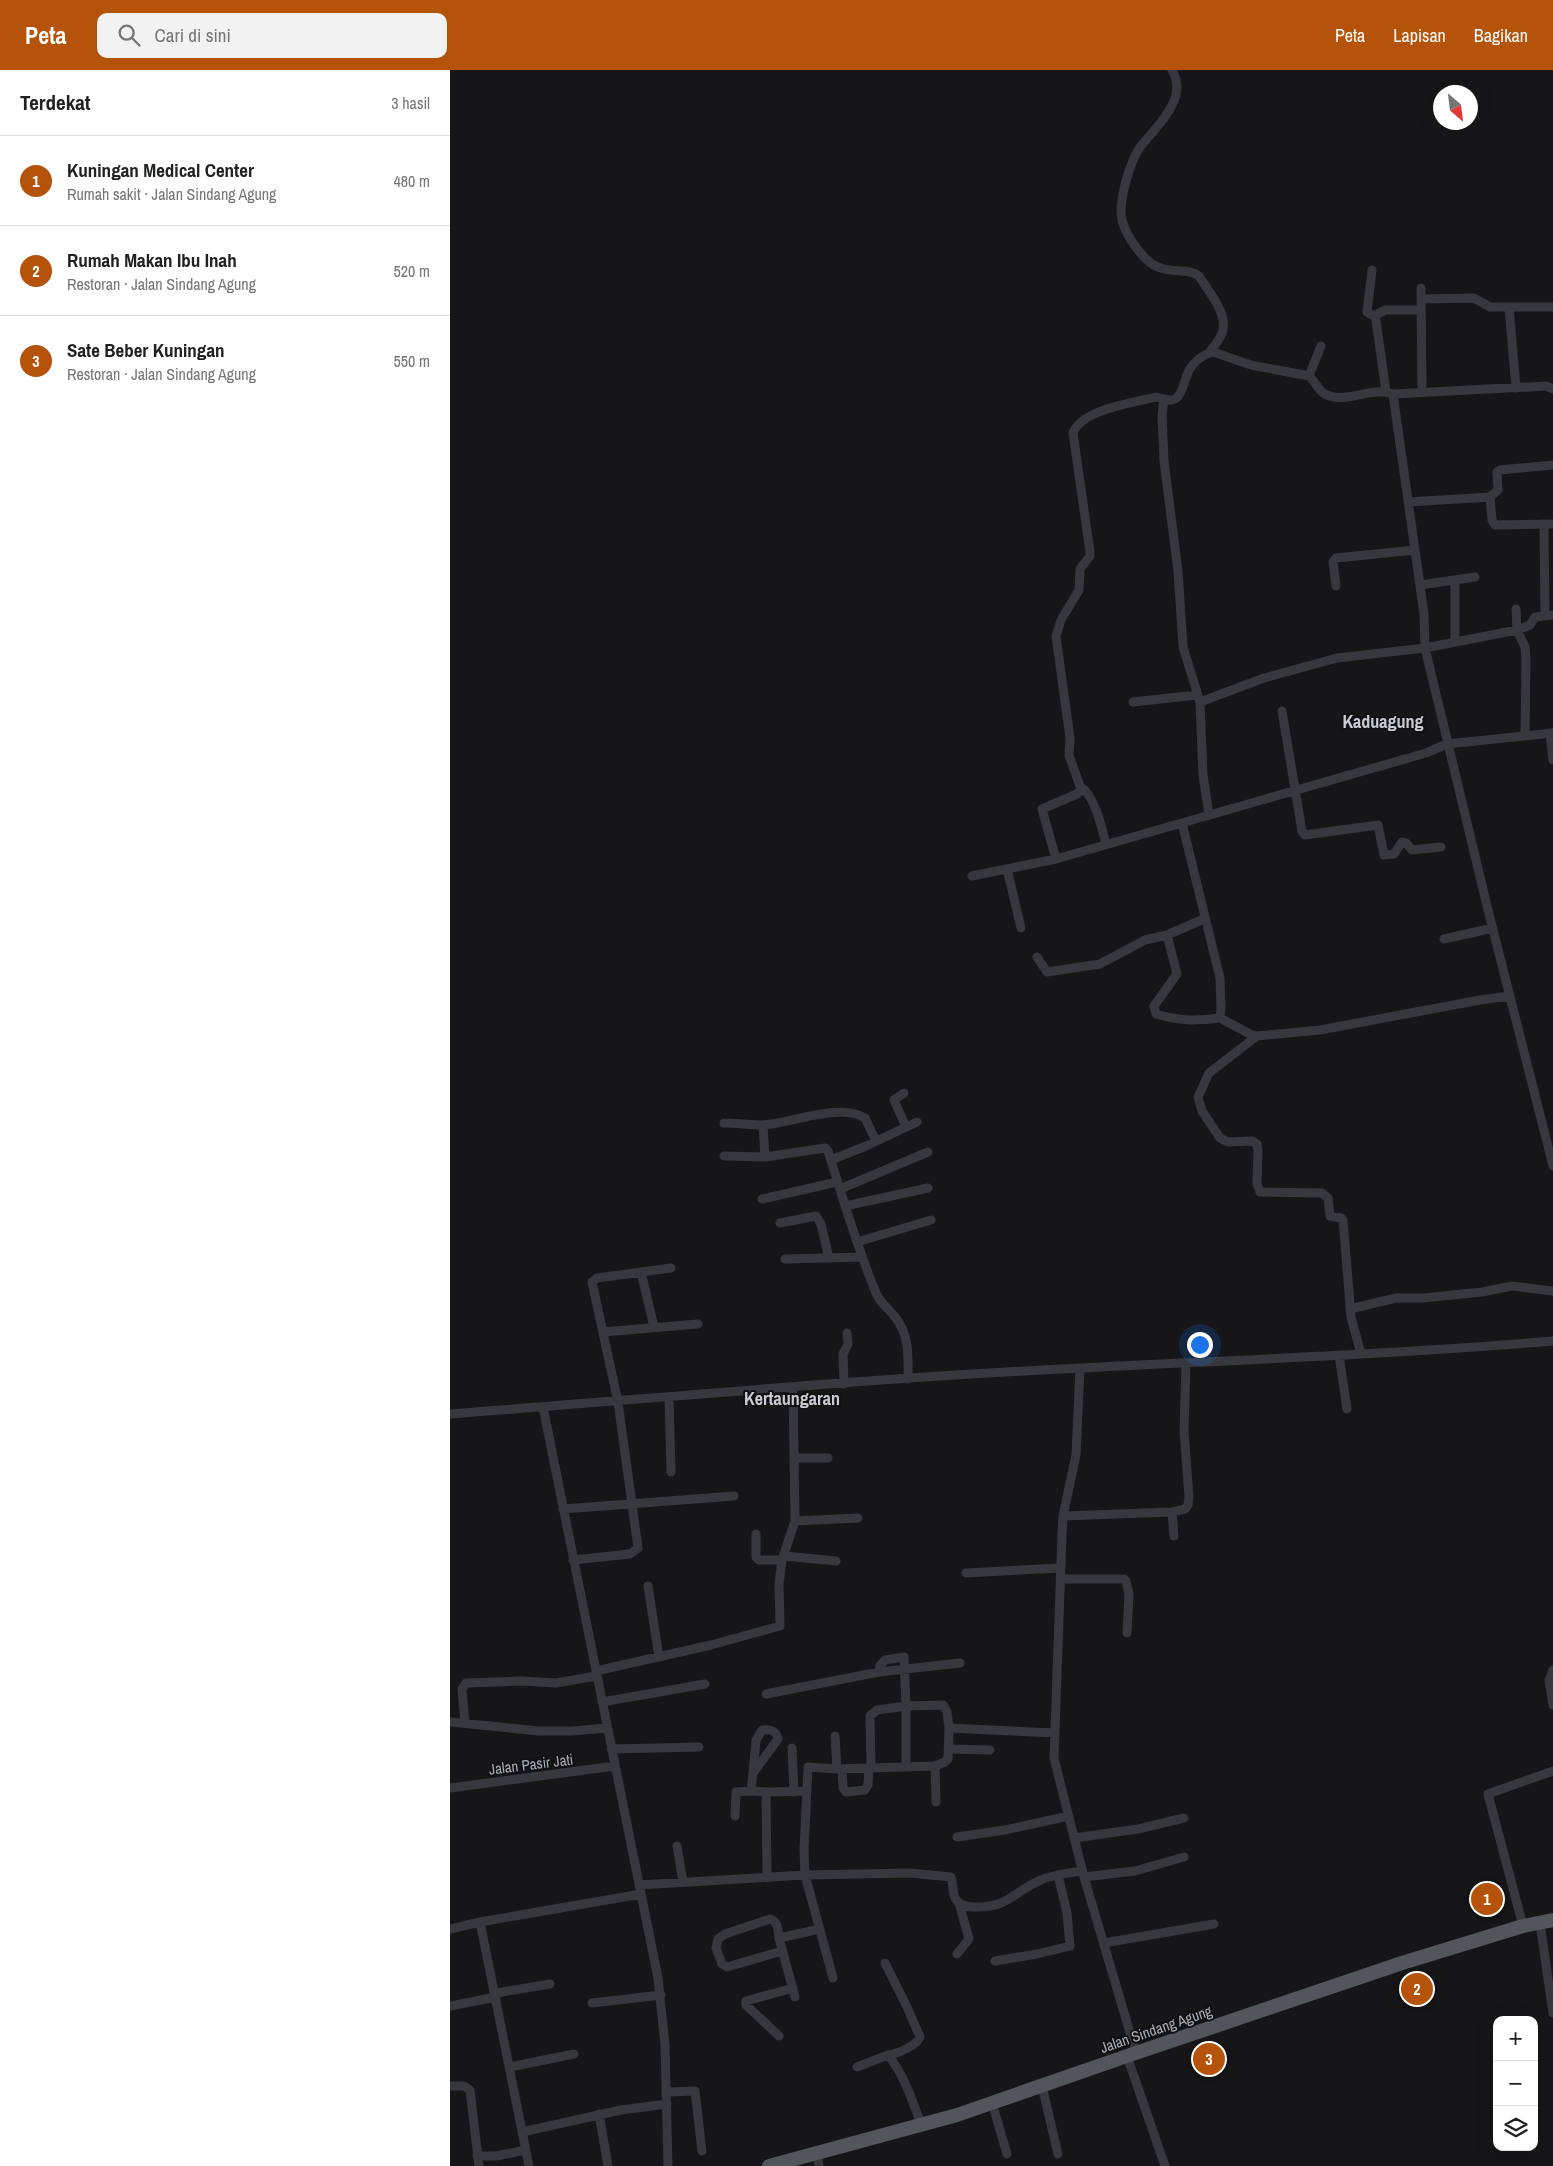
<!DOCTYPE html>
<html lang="id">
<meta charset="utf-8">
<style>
body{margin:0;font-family:"Archivo Narrow",sans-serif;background:#f2f2f2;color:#202124}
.controls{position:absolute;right:15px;bottom:15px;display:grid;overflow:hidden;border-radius:10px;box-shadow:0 5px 20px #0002}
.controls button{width:45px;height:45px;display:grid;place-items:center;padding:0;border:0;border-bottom:1px solid #e0e0e0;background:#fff;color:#202124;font:25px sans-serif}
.compass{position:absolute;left:983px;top:15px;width:45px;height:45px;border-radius:50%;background:#fff;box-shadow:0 5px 20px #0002;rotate:152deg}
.you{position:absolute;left:749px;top:1274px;width:18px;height:18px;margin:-12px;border:4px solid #fff;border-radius:50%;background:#1a73e8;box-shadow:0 0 0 8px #1a73e833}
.badge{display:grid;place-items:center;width:32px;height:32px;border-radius:50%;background:#b45309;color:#fff;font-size:16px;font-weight:700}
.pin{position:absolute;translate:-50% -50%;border:2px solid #fff;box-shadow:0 1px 5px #0006}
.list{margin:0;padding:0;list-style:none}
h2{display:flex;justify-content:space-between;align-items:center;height:65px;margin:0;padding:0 20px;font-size:21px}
h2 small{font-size:16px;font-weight:400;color:#757577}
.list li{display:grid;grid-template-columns:32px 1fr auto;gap:15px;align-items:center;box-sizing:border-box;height:90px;padding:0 20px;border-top:1px solid #e0e0e0}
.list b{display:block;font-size:19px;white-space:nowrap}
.list p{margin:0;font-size:16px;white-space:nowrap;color:#757577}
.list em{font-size:16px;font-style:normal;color:#757577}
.icon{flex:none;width:28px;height:28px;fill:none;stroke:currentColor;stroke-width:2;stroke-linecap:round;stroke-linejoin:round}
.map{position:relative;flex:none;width:1103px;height:2096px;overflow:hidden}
header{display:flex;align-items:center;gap:30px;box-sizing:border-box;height:70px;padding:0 25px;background:#b45309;color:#fff}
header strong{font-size:24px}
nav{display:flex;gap:28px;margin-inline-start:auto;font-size:18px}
.search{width:350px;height:45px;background:#f2f2f2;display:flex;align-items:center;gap:12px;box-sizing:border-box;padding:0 18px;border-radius:10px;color:#757577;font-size:19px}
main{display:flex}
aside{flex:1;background:#fff}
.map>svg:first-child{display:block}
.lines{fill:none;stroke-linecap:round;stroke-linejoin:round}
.street{stroke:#37383d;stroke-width:9}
.primary{stroke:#53555c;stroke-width:14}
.labels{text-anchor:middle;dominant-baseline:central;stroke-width:4;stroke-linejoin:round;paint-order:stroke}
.street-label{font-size:15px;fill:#a8adb8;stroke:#111113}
.quarter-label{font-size:18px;font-weight:bold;fill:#c9ccd4;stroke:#111113}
</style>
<header>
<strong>Peta</strong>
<div class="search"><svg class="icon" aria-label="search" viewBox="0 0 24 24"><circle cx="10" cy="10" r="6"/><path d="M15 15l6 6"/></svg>Cari di sini</div>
<nav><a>Peta</a><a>Lapisan</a><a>Bagikan</a></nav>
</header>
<main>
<aside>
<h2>Terdekat<small>3 hasil</small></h2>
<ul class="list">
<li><span class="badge">1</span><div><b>Kuningan Medical Center</b><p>Rumah sakit · Jalan Sindang Agung</p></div><em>480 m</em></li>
<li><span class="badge">2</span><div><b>Rumah Makan Ibu Inah</b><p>Restoran · Jalan Sindang Agung</p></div><em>520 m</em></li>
<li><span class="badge">3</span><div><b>Sate Beber Kuningan</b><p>Restoran · Jalan Sindang Agung</p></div><em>550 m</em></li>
</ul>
</aside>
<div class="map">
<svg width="1103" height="2096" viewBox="0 0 1103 2096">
<rect width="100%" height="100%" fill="#161618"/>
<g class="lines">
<!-- street -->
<path class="street" d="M722 0C739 28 707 56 691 76 680 90 668 132 672 150 675 163 686 179 696 189 714 207 737 196 749 206 758 221 779 244 772 263 770 270 763 277 759 283
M922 200 917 242 924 246 926 250 936 322
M971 218 972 322
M971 229 1024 228 1040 237H1103
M1059 237 1066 318
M924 246 935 240H971
M859 306 871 276
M1103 319 1096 316 943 324 974 544 975 578 1038 840 1103 1096
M714 329C731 335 732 317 737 305 741 294 751 285 763 282L801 295 859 306C865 311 868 320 875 324 894 335 921 316 943 324
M1040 427 1042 450 1045 455 1103 454
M958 432 1040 427 1048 420 1047 402 1050 400 1103 395
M1094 454 1095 546
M970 515 1025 507
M886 516 883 492 886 488 965 480
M1066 539 1067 560 1075 577 1076 590 1075 665
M1005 572V510
M683 632 747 625
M832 641 852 761 855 765 928 755 934 785 944 784 952 772 956 773 962 780 991 777
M1100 663 1103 690
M631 717C645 726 652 759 656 774
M759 745 753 705 750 632 814 608 887 588 975 578 1067 560 1080 555 1085 547 1103 545
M732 753 770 908 771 938 770 948 800 964 807 966
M606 789 592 739 627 724 631 719 619 685 620 668 606 566 611 550 629 520 630 499 640 486V482L623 363C632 339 683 333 706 327L714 329 712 345 714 391 728 501 733 577 750 632
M557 799 571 858
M522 806 606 789 976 683 997 674 1103 663
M754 849 717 865 727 904 704 936 706 944C729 951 745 951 770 948
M994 869 1043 858
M587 887 597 902 650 894 695 870 717 865
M454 1023 444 1030 456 1057
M274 1053C287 1053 300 1055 313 1055 339 1054 391 1032 415 1048L426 1071
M313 1055 315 1087 375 1078 378 1081C393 1129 407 1177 426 1223 430 1233 439 1239 445 1247 460 1265 458 1287 458 1309
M274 1086 315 1087
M381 1090 416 1076 467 1052
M390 1119 478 1082
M312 1129 387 1112
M395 1136 478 1118
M330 1153 366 1146 371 1154 379 1188
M407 1172 481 1150
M335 1189 412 1187
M191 1202 204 1257
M900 1239 946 1228H973L1032 1222 1062 1216 1103 1221
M153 1262 248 1254
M911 1284 901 1247 893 1150 891 1148 880 1146 878 1128 872 1123 810 1122 807 1114 808 1080 807 1074 802 1071 778 1072 770 1068 752 1041 748 1027 759 1003 807 966 870 960 1030 930 1060 926
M889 1285 897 1339
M630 1298 626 1385 613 1446 612 1465 604 1688 634 1807 686 1983
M394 1314 393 1284 398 1274 397 1263
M219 1327 221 1402
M93 1337 208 1908 215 1975 218 2096
M0 1344C210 1328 421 1308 632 1298 789 1290 946 1284 1103 1271
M344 1388H378
M113 1439 284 1426
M722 1442 724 1466
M613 1446 722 1442 735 1439 738 1435 739 1427 734 1361 736 1294
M345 1451 408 1448
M306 1464V1487L309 1490H332
M334 1486 386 1491
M123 1490 180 1484 188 1478 168 1332 142 1212 147 1208 221 1198
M516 1503 610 1498
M610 1509H674L676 1511 679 1524 677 1563
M198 1516 209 1587
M1103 1600 1099 1611 1103 1635
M146 1601 261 1575 330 1556 329 1514 332 1490 345 1451 343 1318
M429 1602 510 1593
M316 1624 429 1602 430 1596 435 1590 454 1587 456 1636 493 1635 497 1642 499 1658 605 1663
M152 1632 255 1614
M0 1652 89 1661H122L157 1658
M15 1653 12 1619 16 1613 71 1611 106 1613 146 1606
M312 1660C320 1659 326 1660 328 1669L303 1703 306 1670Z
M385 1666 387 1699
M342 1678 344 1722
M161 1679 249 1677
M499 1679 540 1680
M485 1696 486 1732
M421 1698 420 1646 427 1640 456 1636V1696
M392 1699 393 1718 396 1722 415 1720 418 1715 419 1698
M303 1703 301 1721 320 1722 357 1721
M0 1718 165 1696
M316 1722 317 1808
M285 1746 286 1722 301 1721
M507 1767 555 1760 619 1746
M624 1768 688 1759 734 1748
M227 1776 233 1812
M634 1807 685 1801 734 1787
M189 1815 355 1805 460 1803 501 1807C504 1814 501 1826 508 1832 512 1836 520 1837 526 1837 558 1838 564 1821 591 1810 604 1804 619 1803 632 1801
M1090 1853 1103 1943
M1073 1856 1038 1724 1103 1701
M0 1859 30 1852
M329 1868C328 1861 329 1852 320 1849L275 1864 268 1869 266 1878 272 1894 277 1897 332 1881
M654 1873 764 1854
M507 1884 519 1869 509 1833
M545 1891 587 1884 620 1876 617 1843 608 1805
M435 1893 457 1937 470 1967C467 1975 448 1984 438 1985 455 2006 462 2031 472 2056
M383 1908 355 1805 354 1780 358 1697 387 1699 485 1696 495 1692 498 1689 499 1658
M46 1923 100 1914
M345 1927 329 1868 370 1859
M142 1933 211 1925
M0 1936 46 1927
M329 1966 296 1935V1931L343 1918
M677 1986 715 2096
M60 1997 124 1984
M407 1997 438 1985
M0 2016H14L20 2020 29 2096
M592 2016 608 2084
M217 2022 245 2021 252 2081
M542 2033 557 2084
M149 2044 158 2096
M72 2062 171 2040 217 2034
M367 2084 369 2096
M27 2086H46L76 2080
M79 2096 30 1852 191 1824"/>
<!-- primary -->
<path class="primary" d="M319 2096 507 2045 677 1986 952 1893 1073 1856 1103 1850"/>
</g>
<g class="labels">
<!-- street labels -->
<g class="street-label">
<text transform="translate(81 1694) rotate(-7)">Jalan Pasir Jati</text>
<text transform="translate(706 1959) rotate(-19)">Jalan Sindang Agung</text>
</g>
<!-- quarter labels -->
<g class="quarter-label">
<text x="933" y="651">Kaduagung</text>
<text x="342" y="1328">Kertaungaran</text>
</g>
</g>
</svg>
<div class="controls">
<button>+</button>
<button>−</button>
<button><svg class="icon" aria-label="layers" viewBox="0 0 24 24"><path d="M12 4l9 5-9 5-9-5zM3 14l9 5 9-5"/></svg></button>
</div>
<svg class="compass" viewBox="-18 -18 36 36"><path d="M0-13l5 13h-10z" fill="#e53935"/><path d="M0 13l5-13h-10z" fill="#757577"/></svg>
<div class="you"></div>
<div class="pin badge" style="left:1037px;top:1829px">1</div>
<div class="pin badge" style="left:967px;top:1919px">2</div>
<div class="pin badge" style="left:759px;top:1989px">3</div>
</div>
</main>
